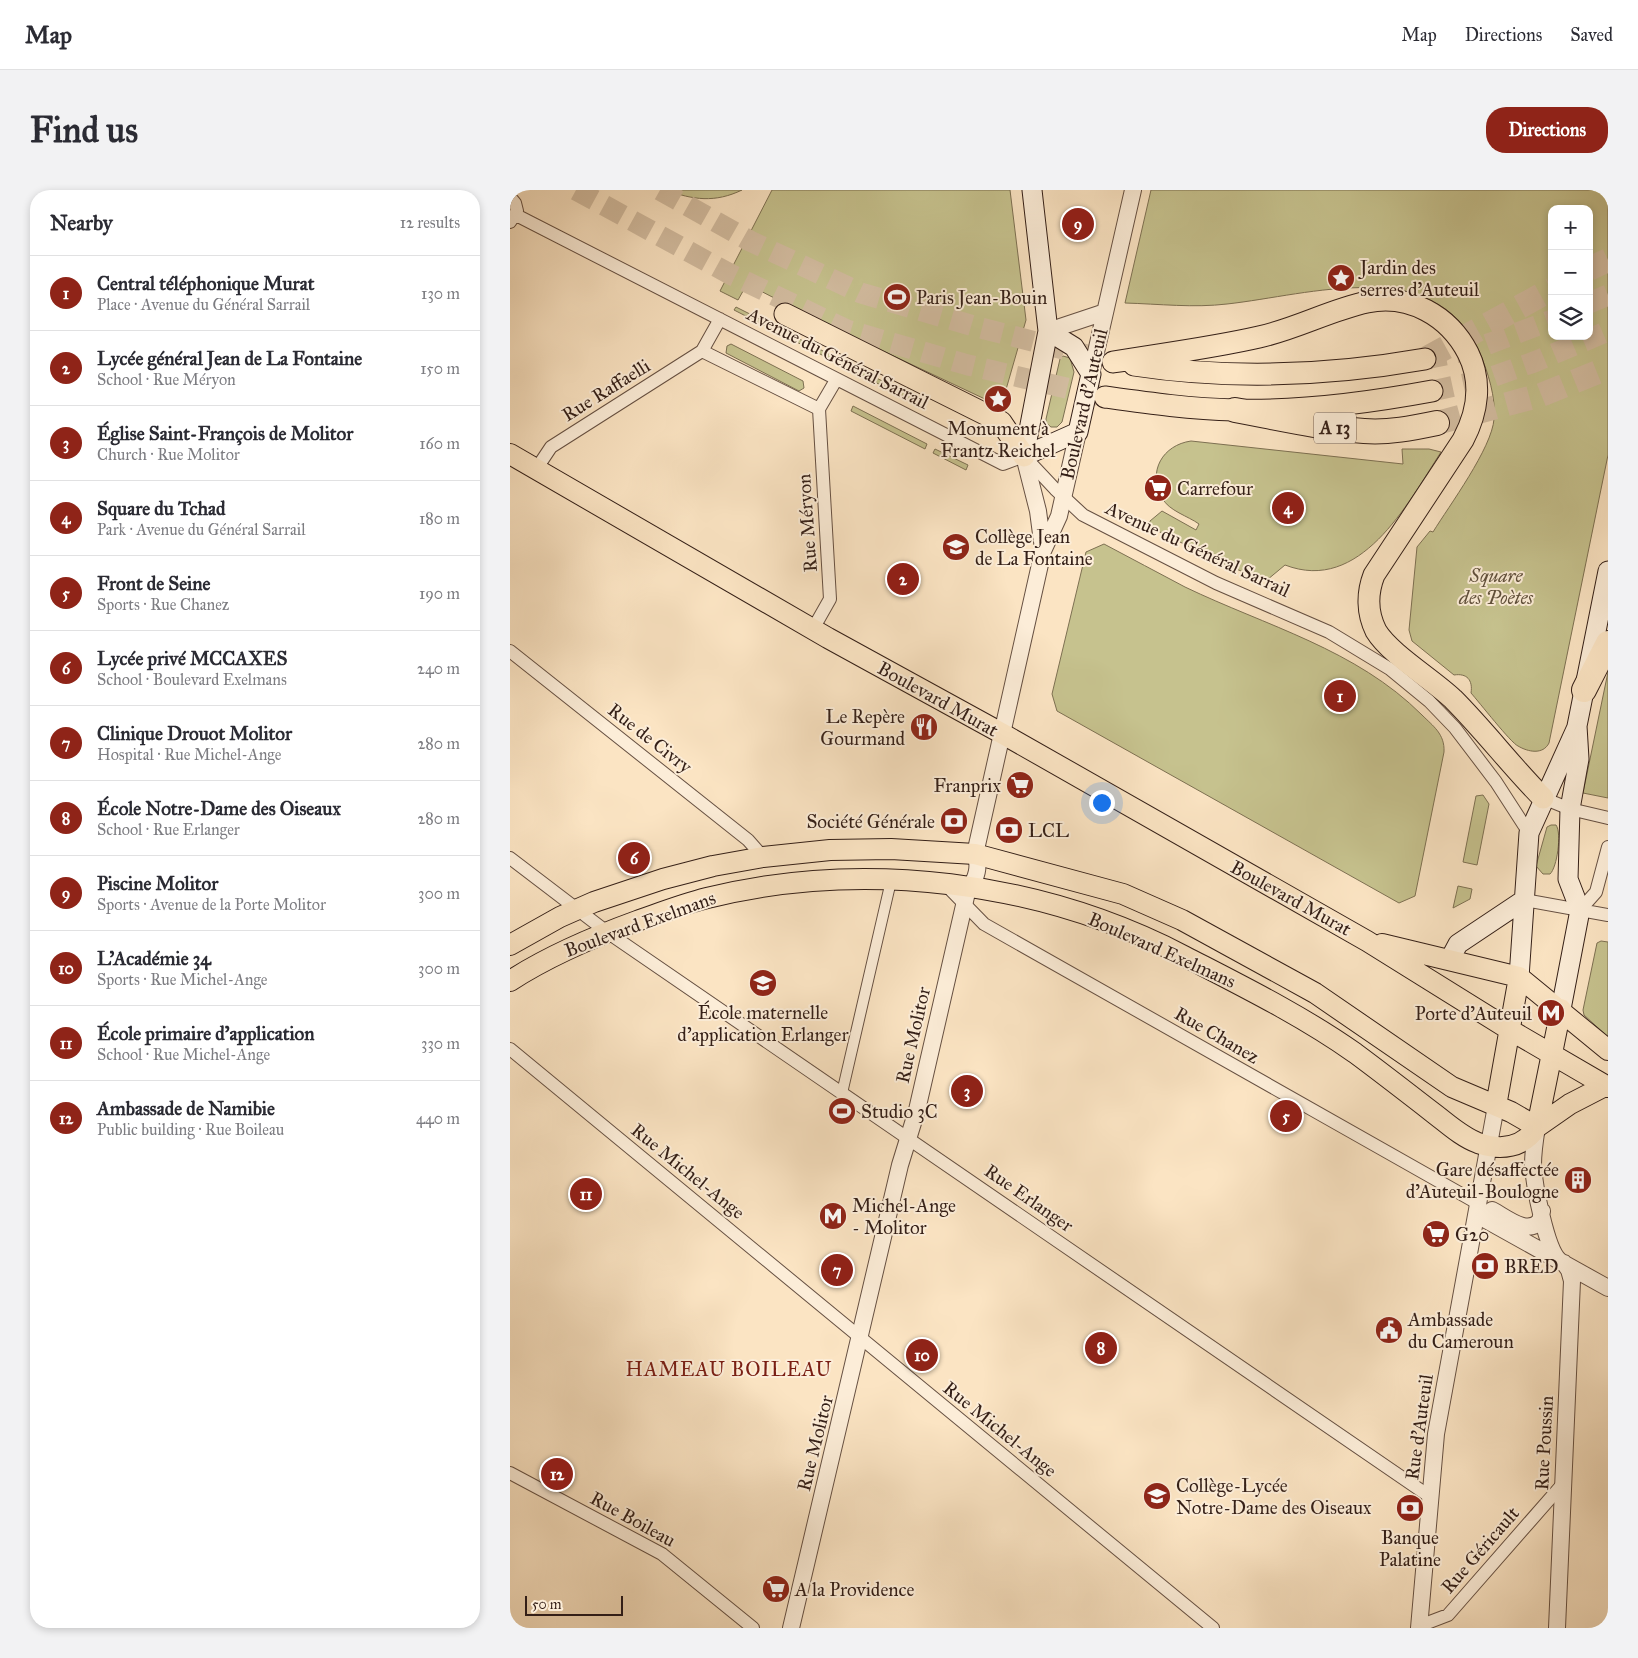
<!DOCTYPE html>
<meta charset="utf-8">
<style>
body{margin:0;font-family:"IM FELL Great Primer",serif;background:#f2f2f3;color:#2b2b33}
.controls{position:absolute;right:15px;top:15px;display:grid;overflow:hidden;border-radius:10px;box-shadow:0 2px 8px #0003}
.controls button{width:45px;height:45px;display:grid;place-items:center;padding:0;border:0;border-bottom:1px solid #e1e1e2;background:#fff;color:#2b2b33;font:25px sans-serif}
.scale{position:absolute;left:15px;bottom:12px;width:98px;box-sizing:border-box;padding-left:5px;border:2px solid #341f17;border-top:0;font-size:14px;line-height:18px;white-space:nowrap;color:#341f17;-webkit-text-stroke:4px #fcedd8;paint-order:stroke}
.you{position:absolute;left:591px;top:612px;width:18px;height:18px;margin:-12px;border:4px solid #fff;border-radius:50%;background:#1a73e8;box-shadow:0 0 0 8px #1a73e833}
.badge{display:grid;place-items:center;width:32px;height:32px;border-radius:50%;background:#8f2418;color:#fff;font-size:16px;font-weight:700}
.pin{position:absolute;translate:-50% -50%;border:2px solid #fff;box-shadow:0 1px 5px #0006}
.list{margin:0;padding:0;list-style:none}
h2{display:flex;justify-content:space-between;align-items:center;height:65px;margin:0;padding:0 20px;font-size:21px}
h2 small{font-size:16px;font-weight:400;color:#7c7c81}
.list li{display:grid;grid-template-columns:32px 1fr auto;gap:15px;align-items:center;box-sizing:border-box;height:75px;padding:0 20px;border-top:1px solid #e1e1e2}
.list b{display:block;font-size:19px;white-space:nowrap}
.list p{margin:0;font-size:16px;white-space:nowrap;color:#7c7c81}
.list em{font-size:16px;font-style:normal;color:#7c7c81}
.icon{flex:none;width:28px;height:28px;fill:none;stroke:currentColor;stroke-width:2;stroke-linecap:round;stroke-linejoin:round}
.map{position:relative;flex:none;width:1098px;height:1438px;overflow:hidden;border-radius:20px}
header{display:flex;align-items:center;gap:30px;box-sizing:border-box;height:70px;padding:0 25px;background:#fff;border-bottom:1px solid #e1e1e2}
header strong{font-size:24px}
nav{display:flex;gap:28px;margin-inline-start:auto;font-size:18px}
.intro{display:flex;align-items:center;justify-content:space-between;box-sizing:border-box;height:120px;padding:0 30px}
h1{margin:0;font-size:35px}
.button{padding:12px 22px;border-radius:20px;background:#8f2418;color:#fff;font-size:18px;font-weight:700}
main{display:flex;gap:30px;padding:0 30px}
aside{flex:1;background:#fff;border-radius:20px;box-shadow:0 2px 8px #0003}
.map>svg:first-child{display:block}
.green{fill:#c6c28e;stroke:#7d7052;fill-rule:evenodd}
.lines{fill:none;stroke-linecap:round;stroke-linejoin:round}
.trunk-tunnel{stroke:#d3bda1;stroke-width:21;stroke-dasharray:21 11;stroke-linecap:butt}
.motorway-tunnel{stroke:#d3bda1;stroke-width:24;stroke-dasharray:24 12;stroke-linecap:butt}
.pedestrian-casing{stroke:#665042;stroke-width:12}
.minor-casing{stroke:#665042;stroke-width:14}
.tertiary-casing{stroke:#665042;stroke-width:18}
.secondary-casing{stroke:#341f17;stroke-width:21}
.primary-casing{stroke:#341f17;stroke-width:22}
.trunk-casing{stroke:#341f17;stroke-width:23}
.motorway-casing{stroke:#341f17;stroke-width:26}
.pedestrian{stroke:#fcedd8;stroke-width:10}
.minor{stroke:#fcedd8;stroke-width:12}
.tertiary{stroke:#fcedd8;stroke-width:16}
.secondary{stroke:#fcedd8;stroke-width:19}
.primary{stroke:#fbe4c3;stroke-width:20}
.trunk{stroke:#fbe4c3;stroke-width:21}
.motorway{stroke:#fbe4c3;stroke-width:24}
.labels{text-anchor:middle;dominant-baseline:central;stroke-width:4;stroke-linejoin:round;paint-order:stroke}
.shield{fill:#fcedd8;stroke:#705d51;stroke-width:1}
.shield-label{font-size:18px;font-weight:bold;fill:#341f17}
.poi-label{font-size:19px;fill:#341f17;stroke:#fcedd8;text-anchor:start}
.street-label{font-size:19px;fill:#341f17;stroke:#fcedd8}
.park-label{font-size:19px;font-style:italic;fill:#60503b;stroke:#fcedd8}
.neighbourhood-label{font-size:20px;letter-spacing:1px;fill:#7a1f14;stroke:#fcedd8}
</style>
<header>
<strong>Map</strong>
<nav><a>Map</a><a>Directions</a><a>Saved</a></nav>
</header>
<div class="intro"><h1>Find us</h1><a class="button">Directions</a></div>
<main>
<aside>
<h2>Nearby<small>12 results</small></h2>
<ul class="list">
<li><span class="badge">1</span><div><b>Central téléphonique Murat</b><p>Place · Avenue du Général Sarrail</p></div><em>130 m</em></li>
<li><span class="badge">2</span><div><b>Lycée général Jean de La Fontaine</b><p>School · Rue Méryon</p></div><em>150 m</em></li>
<li><span class="badge">3</span><div><b>Église Saint-François de Molitor</b><p>Church · Rue Molitor</p></div><em>160 m</em></li>
<li><span class="badge">4</span><div><b>Square du Tchad</b><p>Park · Avenue du Général Sarrail</p></div><em>180 m</em></li>
<li><span class="badge">5</span><div><b>Front de Seine</b><p>Sports · Rue Chanez</p></div><em>190 m</em></li>
<li><span class="badge">6</span><div><b>Lycée privé MCCAXES</b><p>School · Boulevard Exelmans</p></div><em>240 m</em></li>
<li><span class="badge">7</span><div><b>Clinique Drouot Molitor</b><p>Hospital · Rue Michel-Ange</p></div><em>280 m</em></li>
<li><span class="badge">8</span><div><b>École Notre-Dame des Oiseaux</b><p>School · Rue Erlanger</p></div><em>280 m</em></li>
<li><span class="badge">9</span><div><b>Piscine Molitor</b><p>Sports · Avenue de la Porte Molitor</p></div><em>300 m</em></li>
<li><span class="badge">10</span><div><b>L’Académie 34</b><p>Sports · Rue Michel-Ange</p></div><em>300 m</em></li>
<li><span class="badge">11</span><div><b>École primaire d'application</b><p>School · Rue Michel-Ange</p></div><em>330 m</em></li>
<li><span class="badge">12</span><div><b>Ambassade de Namibie</b><p>Public building · Rue Boileau</p></div><em>440 m</em></li>
</ul>
</aside>
<div class="map">
<svg width="1098" height="1438" viewBox="0 0 1098 1438">
<rect width="100%" height="100%" fill="#fbe4c3"/>
<filter id="stains"><feTurbulence type="fractalNoise" baseFrequency=".004" numOctaves="4"/><feColorMatrix values="0 0 0 0 .2 0 0 0 0 .09 0 0 0 0 .02 0 0 0 .5 -.17"/></filter>
<radialGradient id="worn" r=".72"><stop offset=".6" stop-color="#630" stop-opacity="0"/><stop offset="1" stop-color="#630" stop-opacity=".3"/></radialGradient>
<!-- green -->
<path class="green" d="M156 0H232C205 13 183 10 156 0Z
M262 0H500L516 130 495 203 477 210 307 130 237 94 228 110 210 101Z
M641 0H1098V265L1039 553C1033 565 1018 562 1008 556 1001 553 969 512 961 503 963 490 957 483 944 485L902 451 899 440 907 357 920 341 923 342C939 316 982 258 984 229 986 207 978 183 970 163 926 63 800 105 717 114 684 118 649 114 615 113ZM1042 19H1079V146H1042Z
M226 117 402 206 400 210 224 120Z
M221 154 293 191 294 198 289 201 216 163 217 156Z
M553 166 560 168 564 182 552 232 547 237H541L536 233V229L550 169Z
M343 216 417 254 415 259 341 221Z
M681 251 893 274 892 259H919L931 262C897 315 850 404 775 375L757 390H752L710 372 638 336 640 331 652 321 686 340 689 334C678 326 659 321 652 308 637 281 653 255 681 251Z
M425 259 458 275 456 280 423 263Z
M594 354C621 368 648 383 675 397 756 436 846 459 912 525 923 536 935 544 934 562L905 706 889 713 547 521 542 504 576 362Z
M1098 482V608L1073 603Z
M973 605 979 614 967 675 953 672 966 606Z
M1041 635H1046C1052 643 1047 678 1040 684H1033L1026 676 1037 637Z
M948 696 962 699 960 709 943 718Z
M1091 751 1098 752V847L1074 825 1073 820 1087 753Z"/>
<g class="lines">
<!-- trunk-tunnel -->
<path class="trunk-tunnel" d="M66 0 220 84 337 140 458 175 595 207
M150 0 240 51 351 103 467 137 577 165
M1079 113 1098 105
M915 169 965 159 1042 130
M922 201 973 190 1024 172 1098 141"/>
<!-- motorway-tunnel -->
<path class="motorway-tunnel" d="M1079 79 1098 70
M915 169 1042 99
M927 233 1031 205 1098 178"/>
<defs>
<path id="pedestrian" d="M332 903 381 691"/>
<path id="minor" d="M0 7 5 13 7 21 0 32
M6 25 493 274 514 266 545 299 573 325 706 393 819 442 880 479 919 511 945 538 986 592 1019 643
M192 161 309 219
M309 219 326 190
M27 278 41 257 192 161 210 129
M303 439 320 409 309 219
M0 461 238 650 253 667
M1033 608 1060 619 1098 628
M0 668 97 742 919 1306
M436 695 474 734 969 1014
M1014 710 1098 725
M1070 720 1086 702 1098 657
M0 859 703 1438
M0 1283 152 1364 243 1438
M909 1436 938 1425 1051 1296"/>
<path id="tertiary" d="M538 141 595 122
M581 184 623 0
M514 266 528 321 533 359
M1027 937C1025 949 1023 962 1023 975 1024 994 1036 1060 1050 1071
M982 1020C996 1027 1017 1046 1030 1031L1032 1021
M967 1025 1098 1098
M281 1438 390 975 407 920 458 698C467 690 470 675 465 664L533 361 549 326 568 242
M909 1438 926 1244 986 916
M1047 1438 1062 1091 1059 1080 1054 1073"/>
<path id="secondary" d="M514 266 538 141 522 0
M514 266 568 242 581 184 564 157 538 141
M940 769 948 754 1014 710
M1009 787 1019 643 1067 537
M1051 819 1070 720 1058 689 1060 619 1069 569 1067 536 1098 381"/>
<path id="primary" d="M0 264 318 448 493 544 857 751 1000 840 1098 897
M872 754 1009 787 1098 860
M0 755 50 727 84 712 153 689 203 676 253 667 320 660 381 659 465 664 613 704 672 730 805 803 942 897 1001 922 1027 937
M0 791C40 765 83 747 127 731 150 723 173 714 197 708 354 669 530 691 674 766 732 796 791 825 845 863 872 883 899 904 926 925 939 935 952 947 968 953 991 961 1013 958 1027 937L1051 819
M986 916 1009 787
M1027 937 1060 914 1095 896"/>
<path id="trunk" d="M275 124 491 232 514 266
M603 172C652 164 701 158 749 147 786 139 820 120 857 112 899 103 939 126 958 163 972 191 968 222 953 250L864 385C857 403 857 423 866 441 880 464 922 489 943 509 975 541 1002 577 1033 608
M624 175C722 190 818 186 915 169
M595 207C638 213 680 219 724 220 790 222 857 213 922 201"/>
<path id="motorway" d="M725 220C768 228 811 238 854 241 878 243 903 238 927 233
M1074 500 1098 453"/>
</defs>
<!-- pedestrian casing -->
<use href="#pedestrian" class="pedestrian-casing"/>
<!-- minor casing -->
<use href="#minor" class="minor-casing"/>
<!-- tertiary casing -->
<use href="#tertiary" class="tertiary-casing"/>
<!-- secondary casing -->
<use href="#secondary" class="secondary-casing"/>
<!-- primary casing -->
<use href="#primary" class="primary-casing"/>
<!-- trunk casing -->
<use href="#trunk" class="trunk-casing"/>
<!-- motorway casing -->
<use href="#motorway" class="motorway-casing"/>
<!-- pedestrian -->
<use href="#pedestrian" class="pedestrian"/>
<!-- minor -->
<use href="#minor" class="minor"/>
<!-- tertiary -->
<use href="#tertiary" class="tertiary"/>
<!-- secondary -->
<use href="#secondary" class="secondary"/>
<!-- primary -->
<use href="#primary" class="primary"/>
<!-- trunk -->
<use href="#trunk" class="trunk"/>
<!-- motorway -->
<use href="#motorway" class="motorway"/>
</g>
<!-- icons -->
<defs>
<symbol id="sight-disc" viewBox="-11 -11 22 22"><circle r="9.5" fill="#8f2418" stroke="#fcedd8"/><path d="M0-6L1.8-2.2L6-1.7L2.9 1.2L3.7 5.4L0 3.3L-3.7 5.4L-2.9 1.2L-6-1.7L-1.8-2.2Z" fill="#fff"/></symbol>
<symbol id="stadium-disc" viewBox="-11 -11 22 22"><circle r="9.5" fill="#8f2418" stroke="#fcedd8"/><path d="M0-5a6.5 5 0 1 0 0 10a6.5 5 0 1 0 0-10ZM-3.5-1.8h7v3.6h-7Z" fill="#fff"/></symbol>
<symbol id="supermarket-disc" viewBox="-11 -11 22 22"><circle r="9.5" fill="#8f2418" stroke="#fcedd8"/><path d="M-6-5.5h2.5l.6 2H6L4.5 2H-2.5L-4.4-4H-6ZM-1.5 3.2a1.3 1.3 0 1 0 .1 0ZM3 3.2a1.3 1.3 0 1 0 .1 0Z" fill="#fff"/></symbol>
<symbol id="school-disc" viewBox="-11 -11 22 22"><circle r="9.5" fill="#8f2418" stroke="#fcedd8"/><path d="M0-5L7-2L0 1L-7-2ZM-4 1L0 2.5L4 1V4Q0 6-4 4Z" fill="#fff"/></symbol>
<symbol id="restaurant-disc" viewBox="-11 -11 22 22"><circle r="9.5" fill="#8f2418" stroke="#fcedd8"/><path d="M-5-6h1v4h1v-4h1v4h1v-4h1v5L-1.5 .5V6h-2V.5L-5-1ZM5-6V6H3V1.5H1.5Q1.5-4 5-6Z" fill="#fff"/></symbol>
<symbol id="bank-disc" viewBox="-11 -11 22 22"><circle r="9.5" fill="#8f2418" stroke="#fcedd8"/><path d="M-6-4H6V4H-6ZM0-2.3a2.3 2.3 0 1 0 0 4.6a2.3 2.3 0 1 0 0-4.6Z" fill="#fff"/></symbol>
<symbol id="metro-disc" viewBox="-11 -11 22 22"><circle r="9.5" fill="#8f2418" stroke="#fcedd8"/><path d="M-5.5 5V-5H-3L0 0L3-5H5.5V5H3V-.5L0 4L-3-.5V5Z" fill="#fff"/></symbol>
<symbol id="building-disc" viewBox="-11 -11 22 22"><circle r="9.5" fill="#8f2418" stroke="#fcedd8"/><path d="M-4-6H4V6H1V3H-1V6H-4ZM-2.5-4.3h1.7v1.8h-1.7ZM.8-4.3h1.7v1.8H.8ZM-2.5-1h1.7V.8h-1.7ZM.8-1h1.7V.8H.8Z" fill="#fff"/></symbol>
<symbol id="civic-disc" viewBox="-11 -11 22 22"><circle r="9.5" fill="#8f2418" stroke="#fcedd8"/><path d="M-.6-6.5H3V-4.5H.6V-3L4-1V1h2V6H-6V1h2V-1L-.6-3ZM-1.2 2.5V6h2.4V2.5Z" fill="#fff"/></symbol>
</defs>
<g fill-rule="evenodd">
<use href="#sight-disc" x="815" y="72" width="32" height="32"/>
<use href="#stadium-disc" x="371" y="91" width="32" height="32"/>
<use href="#sight-disc" x="472" y="193" width="32" height="32"/>
<use href="#supermarket-disc" x="632" y="282" width="32" height="32"/>
<use href="#school-disc" x="430" y="341" width="32" height="32"/>
<use href="#restaurant-disc" x="398" y="521" width="32" height="32"/>
<use href="#supermarket-disc" x="494" y="579" width="32" height="32"/>
<use href="#bank-disc" x="428" y="615" width="32" height="32"/>
<use href="#bank-disc" x="483" y="624" width="32" height="32"/>
<use href="#school-disc" x="237" y="777" width="32" height="32"/>
<use href="#metro-disc" x="1025" y="807" width="32" height="32"/>
<use href="#stadium-disc" x="316" y="905" width="32" height="32"/>
<use href="#building-disc" x="1052" y="974" width="32" height="32"/>
<use href="#metro-disc" x="307" y="1010" width="32" height="32"/>
<use href="#supermarket-disc" x="910" y="1028" width="32" height="32"/>
<use href="#bank-disc" x="959" y="1060" width="32" height="32"/>
<use href="#civic-disc" x="863" y="1124" width="32" height="32"/>
<use href="#school-disc" x="631" y="1290" width="32" height="32"/>
<use href="#bank-disc" x="884" y="1302" width="32" height="32"/>
<use href="#supermarket-disc" x="250" y="1383" width="32" height="32"/>
</g>
<g class="labels">
<!-- shield labels -->
<rect class="shield" x="804" y="222.5" width="42" height="31" rx="4"/>
<g class="shield-label">
<text x="825" y="238">A 13</text>
</g>
<!-- poi labels -->
<g class="poi-label">
<text x="850" y="77">Jardin des<tspan x="850" dy="22">serres d’Auteuil</tspan></text>
<text x="406" y="107">Paris Jean-Bouin</text>
<text x="488" y="238" text-anchor="middle">Monument à<tspan x="488" dy="22">Frantz Reichel</tspan></text>
<text x="667" y="298">Carrefour</text>
<text x="465" y="346">Collège Jean<tspan x="465" dy="22">de La Fontaine</tspan></text>
<text x="395" y="526" text-anchor="end">Le Repère<tspan x="395" dy="22">Gourmand</tspan></text>
<text x="491" y="595" text-anchor="end">Franprix</text>
<text x="425" y="631" text-anchor="end">Société Générale</text>
<text x="518" y="640">LCL</text>
<text x="253" y="822" text-anchor="middle">École maternelle<tspan x="253" dy="22">d'application Erlanger</tspan></text>
<text x="1022" y="823" text-anchor="end">Porte d'Auteuil</text>
<text x="351" y="921">Studio 3C</text>
<text x="1049" y="979" text-anchor="end">Gare désaffectée<tspan x="1049" dy="22">d'Auteuil-Boulogne</tspan></text>
<text x="342" y="1015">Michel-Ange<tspan x="342" dy="22">- Molitor</tspan></text>
<text x="945" y="1044">G20</text>
<text x="994" y="1076">BRED</text>
<text x="898" y="1129">Ambassade<tspan x="898" dy="22">du Cameroun</tspan></text>
<text x="666" y="1295">Collège-Lycée<tspan x="666" dy="22">Notre-Dame des Oiseaux</tspan></text>
<text x="900" y="1347" text-anchor="middle">Banque<tspan x="900" dy="22">Palatine</tspan></text>
<text x="285" y="1399">A la Providence</text>
</g>
<!-- street labels -->
<g class="street-label">
<text transform="translate(328 168) rotate(27)">Avenue du Général Sarrail</text>
<text transform="translate(96 200) rotate(-32)">Rue Raffaelli</text>
<text transform="translate(574 214) rotate(-77)">Boulevard d'Auteuil</text>
<text transform="translate(297 333) rotate(-94)">Rue Méryon</text>
<text transform="translate(688 359) rotate(25)">Avenue du Général Sarrail</text>
<text transform="translate(428 509) rotate(29)">Boulevard Murat</text>
<text transform="translate(140 548) rotate(38)">Rue de Civry</text>
<text transform="translate(781 708) rotate(29)">Boulevard Murat</text>
<text transform="translate(130 734) rotate(-20)">Boulevard Exelmans</text>
<text transform="translate(652 760) rotate(24)">Boulevard Exelmans</text>
<text transform="translate(403 845) rotate(-77)">Rue Molitor</text>
<text transform="translate(707 845) rotate(30)">Rue Chanez</text>
<text transform="translate(178 981) rotate(39)">Rue Michel-Ange</text>
<text transform="translate(519 1008) rotate(35)">Rue Erlanger</text>
<text transform="translate(909 1237) rotate(-82)">Rue d'Auteuil</text>
<text transform="translate(490 1239) rotate(39)">Rue Michel-Ange</text>
<text transform="translate(305 1253) rotate(-76)">Rue Molitor</text>
<text transform="translate(1034 1253) rotate(-87)">Rue Poussin</text>
<text transform="translate(123 1329) rotate(29)">Rue Boileau</text>
<text transform="translate(970 1360) rotate(-49)">Rue Géricault</text>
</g>
<!-- park labels -->
<g class="park-label">
<text x="986" y="385">Square<tspan x="986" dy="22">des Poètes</tspan></text>
</g>
<!-- neighbourhood labels -->
<g class="neighbourhood-label">
<text x="219" y="1179">HAMEAU BOILEAU</text>
</g>
</g>
<rect width="100%" height="100%" filter="url(#stains)"/>
<rect width="100%" height="100%" fill="url(#worn)"/>
</svg>
<div class="controls">
<button>+</button>
<button>−</button>
<button><svg class="icon" aria-label="layers" viewBox="0 0 24 24"><path d="M12 4l9 5-9 5-9-5zM3 14l9 5 9-5"/></svg></button>
</div>
<div class="scale">50 m</div>
<div class="you"></div>
<div class="pin badge" style="left:830px;top:506px">1</div>
<div class="pin badge" style="left:393px;top:389px">2</div>
<div class="pin badge" style="left:457px;top:901px">3</div>
<div class="pin badge" style="left:778px;top:318px">4</div>
<div class="pin badge" style="left:776px;top:926px">5</div>
<div class="pin badge" style="left:124px;top:668px">6</div>
<div class="pin badge" style="left:327px;top:1080px">7</div>
<div class="pin badge" style="left:591px;top:1158px">8</div>
<div class="pin badge" style="left:568px;top:34px">9</div>
<div class="pin badge" style="left:412px;top:1165px">10</div>
<div class="pin badge" style="left:76px;top:1004px">11</div>
<div class="pin badge" style="left:47px;top:1284px">12</div>
</div>
</main>
